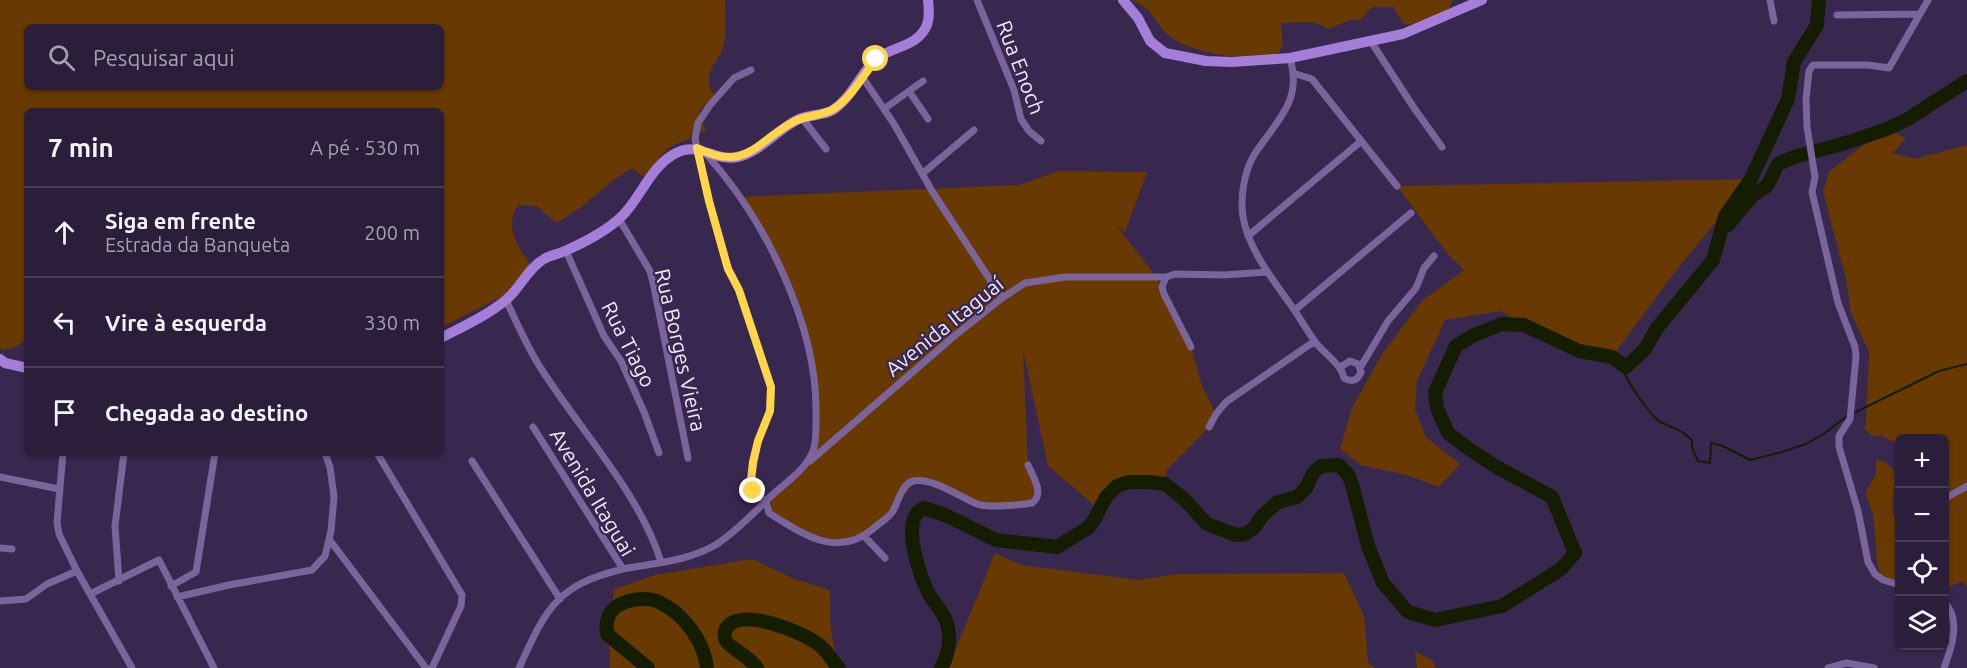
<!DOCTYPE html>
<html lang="pt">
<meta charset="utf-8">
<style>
body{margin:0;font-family:Ubuntu,sans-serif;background:#362b46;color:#f1f3f6}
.controls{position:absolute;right:18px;bottom:18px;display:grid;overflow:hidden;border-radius:9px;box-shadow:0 2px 4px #0004}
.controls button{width:54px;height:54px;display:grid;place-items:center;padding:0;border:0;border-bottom:2px solid #463c55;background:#2a1e3b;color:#f1f3f6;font:30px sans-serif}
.stop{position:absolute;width:18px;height:18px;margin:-14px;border:4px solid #ffd54a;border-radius:50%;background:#fff}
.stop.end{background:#ffd54a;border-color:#fff;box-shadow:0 2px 6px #0008}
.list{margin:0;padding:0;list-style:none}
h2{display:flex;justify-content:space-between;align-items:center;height:78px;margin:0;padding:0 24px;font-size:26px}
h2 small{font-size:20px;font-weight:400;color:#a5a2af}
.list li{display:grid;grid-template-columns:39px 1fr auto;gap:18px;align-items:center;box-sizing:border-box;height:90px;padding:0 24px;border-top:2px solid #463c55}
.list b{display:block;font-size:22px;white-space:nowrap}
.list p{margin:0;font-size:20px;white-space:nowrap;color:#a5a2af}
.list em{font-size:20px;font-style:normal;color:#a5a2af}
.icon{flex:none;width:33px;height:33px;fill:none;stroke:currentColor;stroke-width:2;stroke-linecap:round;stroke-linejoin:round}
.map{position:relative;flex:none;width:1967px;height:668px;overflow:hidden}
.search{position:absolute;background:#2a1e3b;box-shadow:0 2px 4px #0004;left:24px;top:24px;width:420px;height:66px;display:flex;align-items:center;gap:15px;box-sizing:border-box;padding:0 21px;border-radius:9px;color:#a5a2af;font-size:22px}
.panel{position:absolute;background:#2a1e3b;box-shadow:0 2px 4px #0004;left:24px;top:108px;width:420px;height:348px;border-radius:9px}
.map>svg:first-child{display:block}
.green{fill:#683901;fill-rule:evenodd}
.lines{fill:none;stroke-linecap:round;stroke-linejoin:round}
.stream{stroke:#151d00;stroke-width:2}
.river{stroke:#151d00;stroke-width:14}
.street{stroke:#7b649c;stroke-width:7}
.secondary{stroke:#a47ed8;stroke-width:10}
.route{stroke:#ffd54a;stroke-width:8}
.labels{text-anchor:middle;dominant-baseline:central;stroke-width:4.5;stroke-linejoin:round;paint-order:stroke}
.street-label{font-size:21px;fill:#f0e8fc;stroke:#38284f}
</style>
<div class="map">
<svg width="1967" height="668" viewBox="0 0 1967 668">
<rect width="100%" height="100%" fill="#38284f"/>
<!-- green -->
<path class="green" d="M0 0H725C725 14 727 30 724 43 720 64 698 73 715 96L699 111 706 131 692 134 688 140C667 144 658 159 645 176L641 175 632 168C604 184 584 209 556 223L537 206 518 205C504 226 517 246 530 264L505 295 442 327 441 111H27V338L18 346 3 350 0 348ZM27 27H441V87H27Z
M1132 0H1453L1447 15 1417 24H1404L1393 7H1372L1360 20 1353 19 1328 29C1317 19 1295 23 1281 23L1283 44 1279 53C1250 62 1193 55 1168 35 1160 28 1155 18 1148 10 1144 6 1137 3 1132 0Z
M1889 130 1906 138 1893 153 1915 159 1967 145V587L1963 581 1946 588 1948 596 1945 603 1944 438H1900L1899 445 1880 435 1872 436 1864 428 1866 424 1869 352 1851 313 1846 279 1823 191 1829 172 1876 135Z
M1059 171 1147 172 1125 232 1117 226 1154 274 1191 347 1202 386 1216 414 1209 427 1167 470 1165 481 1129 480 1117 486 1103 513 1048 466 1023 350 1028 465 1037 487 1032 503 980 505 939 485 915 481 891 514 850 542 810 538 769 513 774 492 805 465 816 441 817 391 807 338 778 261 740 197 1019 185Z
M1751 179 1675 272 1612 357 1524 325 1501 311 1445 320 1417 381 1415 409 1426 437 1460 464 1439 487 1406 475 1361 465 1340 449 1352 408 1382 354 1422 301 1464 270 1447 253 1397 186Z
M1876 460 1886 462 1895 472 1892 513 1899 520V588L1881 578 1877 562 1873 513 1865 493 1876 474Z
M995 553 1021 565 1138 580 1179 574 1344 573 1364 616 1368 662 1375 668H948Z
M752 559 792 578 830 590C830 610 829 656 845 668H610L609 641 614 589 655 575Z
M1415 651 1433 661 1436 668H1417Z"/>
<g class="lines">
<!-- stream -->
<path class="stream" d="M1626 367 1624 372C1629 384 1649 414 1659 421 1664 425 1671 426 1676 429 1682 431 1687 436 1692 440V448L1698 461 1710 463 1711 443 1723 446 1750 460 1782 452 1806 444 1822 435 1843 419 1866 407 1939 371 1967 364"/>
<!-- river -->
<path class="river" d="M1728 225 1752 196 1767 186 1778 164 1794 157 1849 142 1887 129 1908 119 1967 81
M648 668 607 634C606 626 606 619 611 612 620 599 647 596 659 602 684 614 704 641 707 668
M757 668C750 657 728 646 726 641 723 634 725 628 730 624 748 610 802 632 818 644 828 651 831 660 839 668
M941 668C949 655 951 638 947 623 942 609 931 601 926 588 918 569 900 518 924 508L945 515 996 540 1057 547 1088 528 1094 520 1106 497 1117 486 1129 482H1149L1165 484 1184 499 1207 524 1236 535 1245 534 1254 528 1262 516 1278 502 1297 497 1306 488 1313 473 1321 466 1339 465 1349 476 1353 488 1368 546 1383 583 1408 612 1435 620 1502 606 1561 569 1575 553 1552 497 1495 466 1469 449 1448 433 1437 408 1435 392 1456 346 1474 335 1502 324 1524 325 1579 351 1612 357 1626 367 1645 349 1657 328 1713 260 1725 216 1751 179 1788 99 1794 62 1817 25 1819 0"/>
<!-- street -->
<path class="street" d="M977 0 1014 90 1021 119 1029 131 1041 141
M1770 0 1774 21
M1837 15 1920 14
M1370 40 1414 108 1442 147
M1290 58C1303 102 1276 121 1254 155 1244 172 1240 198 1243 217 1249 251 1274 281 1293 308 1301 320 1308 332 1316 343 1323 352 1335 360 1341 370 1342 372 1343 375 1344 378 1352 383 1358 380 1361 372L1358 364 1350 361 1342 366 1341 370
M1293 73 1312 79 1397 186
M863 78 894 124 932 191 1002 298
M909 91 928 119
M884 109 923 81
M802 118 826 149
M706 154C765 219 818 326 816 415 816 427 817 440 813 451 805 472 781 485 766 501L769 513C803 534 836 559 873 529 879 523 889 518 893 511 898 502 902 484 913 481 932 477 960 497 977 504 988 508 1020 505 1032 503 1045 494 1033 477 1028 465
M922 174 974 130
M619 219 650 271 654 287 688 458
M1248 236 1360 142
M566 251 604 336 621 361 644 412 659 453
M506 300C517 323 528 349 542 370 581 431 640 494 661 562
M1295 310 1411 213
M1191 347 1164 294 1162 287 1166 277 1175 274 1224 275 1267 272
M1360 368 1388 321 1416 288 1424 268 1434 256
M1209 427 1216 414 1226 402 1315 341
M63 453 57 522 59 534 77 571 132 668
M377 453 462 595 461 606 432 668
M472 461 560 599
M810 461 953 337 1002 298 1025 283 1065 277H1166
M0 477 59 489
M1944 499 1967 486
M864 536 885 558
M329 539 426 668
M0 548 12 549
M623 569C655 563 689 561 717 544 735 532 751 516 766 501L753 491 751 480 758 441 770 411 771 388 739 290 728 269 709 201 695 139 698 123 710 105 734 78 751 70
M119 581 115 526 124 453
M1900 585 1883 580 1875 574 1868 562 1858 511 1839 447V436L1850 419 1856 357 1855 347 1838 303 1812 192 1815 177 1807 127 1806 100 1809 71 1813 65H1868L1889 68 1928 0
M171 586 196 572 215 453
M90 594 159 560 214 668
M177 597 229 585 312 570 325 556 331 531 334 497 330 467 325 453
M0 601 26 599 47 584 77 571
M519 668C546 609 556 585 623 569L533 427
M1828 668 1847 663 1874 668
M1944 668C1951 649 1962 619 1944 602"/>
<!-- secondary -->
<path class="secondary" d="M1123 0 1138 18 1150 41 1165 53 1206 61 1232 62 1290 58 1403 34 1482 0
M441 338C462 327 490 314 507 299 521 287 528 268 544 259 550 255 559 254 565 251 583 243 606 231 620 218 641 199 649 167 676 153 699 141 715 162 737 157 761 152 777 129 799 119 809 115 825 115 833 110 853 97 861 71 878 58 894 46 916 47 926 27 930 19 929 9 928 0
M0 359 5 363 27 368"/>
</g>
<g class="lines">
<!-- route -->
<path class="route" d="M753 491 751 480 753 462 758 441 770 411 771 387 739 290 728 269 709 201 697 148C748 173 756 141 795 121 807 115 824 116 835 108 852 96 863 76 876 59"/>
</g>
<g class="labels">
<!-- street labels -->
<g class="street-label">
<text transform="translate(1021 67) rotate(69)">Rua Enoch</text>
<text transform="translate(944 326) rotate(-39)">Avenida Itaguaí</text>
<text transform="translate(629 344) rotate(63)">Rua Tiago</text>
<text transform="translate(681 350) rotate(77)">Rua Borges Vieira</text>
<text transform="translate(593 492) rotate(59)">Avenida Itaguai</text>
</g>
</g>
</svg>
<div class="controls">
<button>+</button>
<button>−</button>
<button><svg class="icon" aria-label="locate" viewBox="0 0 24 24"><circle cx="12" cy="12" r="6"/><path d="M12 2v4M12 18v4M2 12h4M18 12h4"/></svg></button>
<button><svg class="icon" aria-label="layers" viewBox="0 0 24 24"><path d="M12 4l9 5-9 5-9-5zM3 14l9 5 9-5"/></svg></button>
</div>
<div class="stop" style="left:876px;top:59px"></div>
<div class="stop end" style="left:753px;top:491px"></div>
<div class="search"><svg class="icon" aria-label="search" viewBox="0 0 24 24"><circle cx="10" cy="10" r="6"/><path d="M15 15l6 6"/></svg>Pesquisar aqui</div>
<section class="panel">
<h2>7 min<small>A pé · 530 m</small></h2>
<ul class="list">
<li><svg class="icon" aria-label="ahead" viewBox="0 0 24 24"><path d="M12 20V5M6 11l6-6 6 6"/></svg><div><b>Siga em frente</b><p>Estrada da Banqueta</p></div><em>200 m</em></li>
<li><svg class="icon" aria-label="left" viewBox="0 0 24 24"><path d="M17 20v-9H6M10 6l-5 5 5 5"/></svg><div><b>Vire à esquerda</b></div><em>330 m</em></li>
<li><svg class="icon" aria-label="arrive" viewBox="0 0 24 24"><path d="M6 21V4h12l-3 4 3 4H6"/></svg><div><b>Chegada ao destino</b></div></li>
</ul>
</section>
</div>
